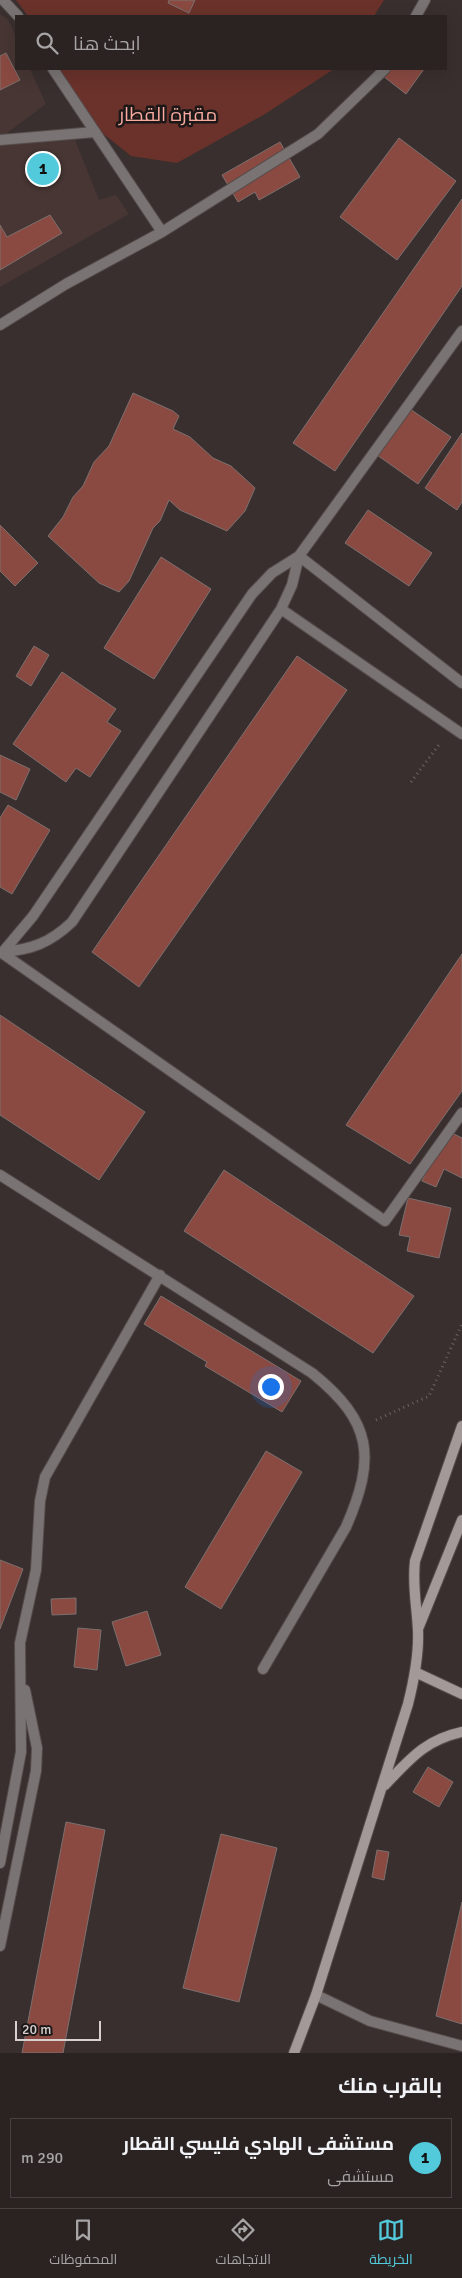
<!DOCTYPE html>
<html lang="ar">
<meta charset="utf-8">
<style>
body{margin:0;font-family:Signika,Cairo,sans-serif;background:#372f2f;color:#f1f3f6;direction:rtl}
.scale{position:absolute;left:15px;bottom:12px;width:86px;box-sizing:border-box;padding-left:5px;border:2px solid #d7d0cf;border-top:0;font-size:14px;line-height:18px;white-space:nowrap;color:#d7d0cf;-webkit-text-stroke:4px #1d1818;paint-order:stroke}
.you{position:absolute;left:270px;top:1386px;width:18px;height:18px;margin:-12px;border:4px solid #fff;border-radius:50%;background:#1a73e8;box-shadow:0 0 0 8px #1a73e833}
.badge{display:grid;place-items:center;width:32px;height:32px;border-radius:50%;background:#53cadc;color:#111;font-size:16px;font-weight:700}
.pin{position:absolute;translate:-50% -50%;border:2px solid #fff;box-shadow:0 1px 5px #0006}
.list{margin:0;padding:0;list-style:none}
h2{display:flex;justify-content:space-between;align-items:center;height:65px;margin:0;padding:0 20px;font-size:21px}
h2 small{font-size:16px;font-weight:400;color:#a6a4a5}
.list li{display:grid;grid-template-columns:32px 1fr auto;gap:15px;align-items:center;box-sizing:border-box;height:80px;margin:0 10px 10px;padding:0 10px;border:1px solid #474040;border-radius:0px}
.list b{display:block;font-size:19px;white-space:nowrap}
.list p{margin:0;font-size:16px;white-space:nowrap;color:#a6a4a5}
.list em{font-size:16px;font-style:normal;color:#a6a4a5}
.icon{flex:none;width:28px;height:28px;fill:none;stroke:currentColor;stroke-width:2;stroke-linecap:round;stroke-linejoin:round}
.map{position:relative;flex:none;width:462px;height:2053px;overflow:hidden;direction:ltr}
.search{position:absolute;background:#2b2322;box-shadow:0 5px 20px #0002;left:15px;right:15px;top:15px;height:55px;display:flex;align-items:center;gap:12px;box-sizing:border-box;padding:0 18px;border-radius:0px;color:#a6a4a5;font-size:19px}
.sheet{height:155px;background:#2b2322}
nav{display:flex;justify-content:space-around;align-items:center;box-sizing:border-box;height:70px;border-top:1px solid #474040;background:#2b2322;font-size:14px;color:#a6a4a5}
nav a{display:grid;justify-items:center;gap:2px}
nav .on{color:#53cadc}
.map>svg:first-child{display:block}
.built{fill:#473633}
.green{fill:#6a322b}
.building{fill:#8a4a42;stroke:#7c706e}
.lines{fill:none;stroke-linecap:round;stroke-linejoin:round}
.lane-casing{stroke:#554c4b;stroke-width:12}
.street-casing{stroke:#554c4b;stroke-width:12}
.secondary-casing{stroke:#554c4b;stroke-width:12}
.path{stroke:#6b6261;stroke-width:3;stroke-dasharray:1 4;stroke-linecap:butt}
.lane{stroke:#797473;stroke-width:10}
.street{stroke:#797473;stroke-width:10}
.secondary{stroke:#a29998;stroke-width:10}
.labels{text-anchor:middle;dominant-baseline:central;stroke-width:5;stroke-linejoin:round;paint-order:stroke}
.park-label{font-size:19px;fill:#faaba0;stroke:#1d1818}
</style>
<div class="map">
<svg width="462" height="2053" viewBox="0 0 462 2053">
<rect width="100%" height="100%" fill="#392f2e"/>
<!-- built -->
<path class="built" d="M0 14 8 19 16 37V69H30L46 104 7 133 40 142 74 137 99 200 116 195 129 214 0 287Z"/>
<!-- green -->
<path class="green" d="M16 0H384L374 16H28Z
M60 69H334L265 114 177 163 131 156 95 127Z"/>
<!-- building -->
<path class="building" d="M169 0H195L189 13 168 3Z
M6 53 20 80 0 90V56Z
M374 69H424L406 94Z
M399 138 456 181 397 260 340 217Z
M280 142 300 177 259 200 255 192 238 202 222 175Z
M462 199V286L335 471 293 443Z
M50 215 62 233 0 270V225L7 237Z
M133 393 173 411 179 416 173 429 190 437 213 458 231 466 255 488 245 511 227 531 180 510 169 500 160 521 153 528 129 581 119 592 99 583 48 536 63 517 73 497 83 486 94 462 109 446Z
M410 409 451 437 418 484 377 455Z
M462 433V502L457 510 425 488Z
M368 510 432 553 409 586 345 543Z
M0 525 38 563 15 586 0 571Z
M161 557 211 589 154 679 104 648Z
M34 646 49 655 31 686 16 676Z
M297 656 347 690 139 987 92 952Z
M62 672 116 709 107 722 121 731 90 777 76 768 66 782 13 744Z
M0 755 30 769 16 800 0 792Z
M8 805 50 830 12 894 0 887V818Z
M462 954V1091L410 1164 346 1125Z
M0 1015 145 1112 99 1180 0 1115Z
M446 1130 462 1138V1178L444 1169 436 1187 422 1181Z
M224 1170 414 1296 373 1353 184 1231Z
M408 1198 451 1208 439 1258 407 1251 410 1237 399 1235Z
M161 1296 301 1381 282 1412 205 1366 207 1362 144 1324Z
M266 1451 302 1472 221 1609 185 1587Z
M0 1560 23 1569 0 1629Z
M76 1598V1614L52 1615 51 1599Z
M147 1611 161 1655 126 1666 112 1622Z
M78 1628 101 1630 97 1670 74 1667Z
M428 1767 453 1782 439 1807 413 1792Z
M66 1822 105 1830 63 2053H22Z
M221 1834 277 1848 239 2002 183 1988Z
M377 1850 389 1852 384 1880 372 1877Z
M462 1902V2024L436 2016Z"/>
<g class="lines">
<defs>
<path id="lane" d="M0 140 95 132
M462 331 299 556 462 683
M299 556 272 573 252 594 33 916 2 953 385 1221 462 1113
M281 609 462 734
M1 952C31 950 50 943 72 922L281 609 292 585 299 556
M0 1175 312 1373C373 1422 376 1458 346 1527L263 1669
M0 1863 21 1752 20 1643 36 1570 40 1501 45 1477 160 1275
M0 1946 36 1771 37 1748 25 1690
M316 1995 370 2021 462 2046"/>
<path id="street" d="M3 0 18 16
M416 16 425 0
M53 69 162 232
M0 325 66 284 162 232 318 134 385 69"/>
<path id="secondary" d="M418 1629 462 1520
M415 1672 462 1694
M385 1785C410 1759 425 1740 462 1732
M294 2053 316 1995 408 1704C414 1680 419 1656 418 1631 417 1607 412 1585 415 1561L462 1426"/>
</defs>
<!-- lane casing -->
<use href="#lane" class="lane-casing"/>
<!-- street casing -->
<use href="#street" class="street-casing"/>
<!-- secondary casing -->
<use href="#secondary" class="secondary-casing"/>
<!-- path -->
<path class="path" d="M411 782 441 742
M376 1420 429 1396 462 1324"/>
<!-- lane -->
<use href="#lane" class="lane"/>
<!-- street -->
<use href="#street" class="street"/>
<!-- secondary -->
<use href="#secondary" class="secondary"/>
</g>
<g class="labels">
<!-- park labels -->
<g class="park-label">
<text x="168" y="115">مقبرة القطار</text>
</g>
</g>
</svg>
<div class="scale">20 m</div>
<div class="you"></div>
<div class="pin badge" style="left:43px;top:169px">1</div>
<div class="search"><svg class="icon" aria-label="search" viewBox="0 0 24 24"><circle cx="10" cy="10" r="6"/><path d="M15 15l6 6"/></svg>ابحث هنا</div>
</div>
<section class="sheet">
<h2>بالقرب منك<small></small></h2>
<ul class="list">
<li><span class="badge">1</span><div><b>مستشفى الهادي فليسي القطار</b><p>مستشفى</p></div><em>290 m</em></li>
</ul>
</section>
<nav>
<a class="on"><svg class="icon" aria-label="map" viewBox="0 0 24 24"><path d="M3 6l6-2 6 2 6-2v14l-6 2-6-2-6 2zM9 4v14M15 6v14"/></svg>الخريطة</a>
<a><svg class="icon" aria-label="directions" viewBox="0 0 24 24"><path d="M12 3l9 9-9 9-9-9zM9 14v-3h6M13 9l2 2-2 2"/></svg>الاتجاهات</a>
<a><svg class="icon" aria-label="saved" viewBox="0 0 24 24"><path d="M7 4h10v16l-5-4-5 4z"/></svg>المحفوظات</a>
</nav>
